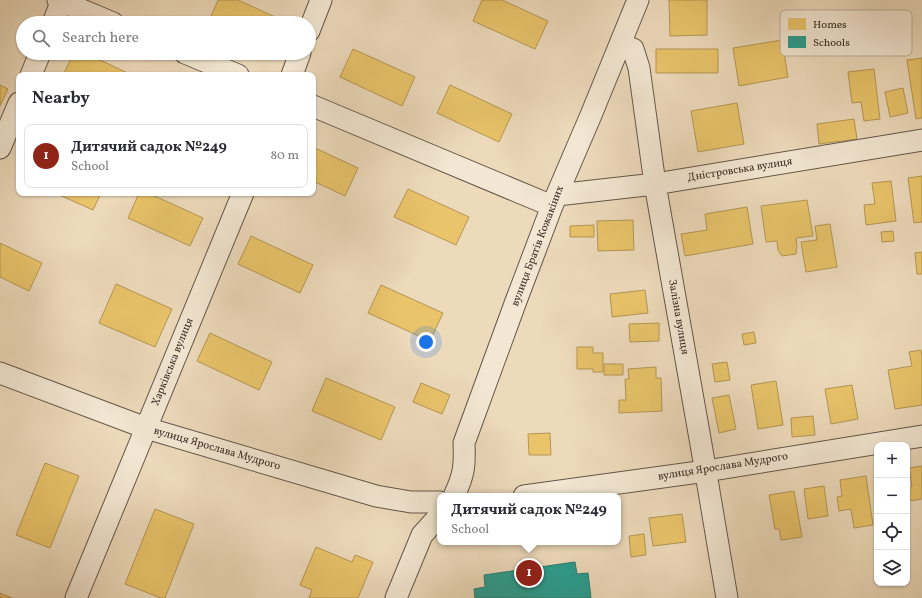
<!DOCTYPE html>
<meta charset="utf-8">
<style>
body{margin:0;font-family:Vollkorn,serif;background:#f2f2f3;color:#2b2b33}
.controls{position:absolute;right:12px;bottom:12px;display:grid;overflow:hidden;border-radius:8px;box-shadow:0 1px 3px #0004}
.controls button{width:36px;height:36px;display:grid;place-items:center;padding:0;border:0;border-bottom:1px solid #e1e1e2;background:#fff;color:#2b2b33;font:20px sans-serif}
.you{position:absolute;left:426px;top:342px;width:14px;height:14px;margin:-10px;border:3px solid #fff;border-radius:50%;background:#1a73e8;box-shadow:0 0 0 6px #1a73e833}
.badge{display:grid;place-items:center;width:26px;height:26px;border-radius:50%;background:#8f2418;color:#fff;font-size:13px;font-weight:700}
.pin{position:absolute;translate:-50% -50%;border:2px solid #fff;box-shadow:0 1px 4px #0006}
.popup{position:absolute;left:437px;top:493px;width:184px;height:52px;box-sizing:border-box;display:grid;place-content:center;border-radius:8px;background:#fff;filter:drop-shadow(0 1px 3px #0005);font-size:13px;white-space:nowrap;color:#7c7c81}
.popup b{font-size:15px;color:#2b2b33}
.popup::after{content:'';position:absolute;left:50%;top:100%;margin-left:-8px;border:8px solid transparent;border-top-color:#fff}
.list{margin:0;padding:0;list-style:none}
h2{display:flex;justify-content:space-between;align-items:center;height:52px;margin:0;padding:0 16px;font-size:17px}
h2 small{font-size:13px;font-weight:400;color:#7c7c81}
.list li{display:grid;grid-template-columns:26px 1fr auto;gap:12px;align-items:center;box-sizing:border-box;height:64px;margin:0 8px 8px;padding:0 8px;border:1px solid #e1e1e2;border-radius:8px}
.list b{display:block;font-size:15px;white-space:nowrap}
.list p{margin:0;font-size:13px;white-space:nowrap;color:#7c7c81}
.list em{font-size:13px;font-style:normal;color:#7c7c81}
.icon{flex:none;width:22px;height:22px;fill:none;stroke:currentColor;stroke-width:2;stroke-linecap:round;stroke-linejoin:round}
.map{position:relative;flex:none;width:922px;height:598px;overflow:hidden}
.search{position:absolute;background:#fff;box-shadow:0 1px 3px #0004;left:16px;top:16px;width:300px;height:44px;display:flex;align-items:center;gap:10px;box-sizing:border-box;padding:0 14px;border-radius:22px;color:#7c7c81;font-size:15px}
.panel{position:absolute;background:#fff;box-shadow:0 1px 3px #0004;left:16px;top:72px;width:300px;height:124px;border-radius:8px}
.map>svg:first-child{display:block}
.homes{fill:#e9c46a;stroke:#b49655}
.schools{fill:#2a9d8f;stroke:#2e7b6f}
.lines{fill:none;stroke-linecap:round;stroke-linejoin:round}
.street-casing{stroke:#64574a;stroke-width:23}
.street{stroke:#f3e7d3;stroke-width:21}
.labels{text-anchor:middle;dominant-baseline:central;stroke-width:4;stroke-linejoin:round;paint-order:stroke}
.street-label{font-size:11px;fill:#372b24;stroke:#f3e7d3}
.key{fill:#f3e7d3;stroke:#bbaf9e;stroke-width:1}
.key-label{font-size:11px;fill:#372b24}
</style>
<div class="map">
<svg width="922" height="598" viewBox="0 0 922 598">
<rect width="100%" height="100%" fill="#eddabb"/>
<filter id="stains"><feTurbulence type="fractalNoise" baseFrequency=".005" numOctaves="4"/><feColorMatrix values="0 0 0 0 .2 0 0 0 0 .09 0 0 0 0 .02 0 0 0 .5 -.17"/></filter>
<radialGradient id="worn" r=".72"><stop offset=".6" stop-color="#630" stop-opacity="0"/><stop offset="1" stop-color="#630" stop-opacity=".3"/></radialGradient>
<!-- homes -->
<path class="homes" d="M218 0H238L284 21 283 23H214L209 21Z
M482 0H502L548 21 535 49 473 21Z
M669 0H707V35L670 36Z
M782 40 788 77 739 86 733 48Z
M353 49 415 77 402 106 340 77Z
M656 49H718V73H656Z
M74 53H85L132 75H63Z
M922 58V118L916 119 907 60Z
M874 69 880 119 864 121 861 102 852 103 848 72Z
M0 85 8 89 0 106Z
M450 85 512 114 499 142 437 113Z
M903 88 908 113 890 117 885 92Z
M737 103 744 144 698 152 691 111Z
M854 119 857 139 819 144 817 124Z
M313 147 358 168 345 196 313 181Z
M922 176V222L914 223 908 178Z
M891 181 896 221 866 225 864 205 875 204 872 183Z
M408 189 469 217 456 245 394 217Z
M55 193H101L93 210Z
M139 193H148L203 218 190 246 128 218Z
M807 200 813 236 796 238 797 246 796 254 782 256 778 250 777 241 766 242 761 206Z
M747 207 753 244 685 256 681 234 707 230 705 214Z
M633 220 634 250 598 251 597 221Z
M830 224 837 267 806 272 801 242 817 240 815 226Z
M594 225V237H570V226Z
M893 231 894 241 882 242 881 232Z
M251 236 313 265 300 293 238 264Z
M0 243 42 263 29 291 0 277Z
M922 252V274H917L915 253Z
M116 284 172 309 155 347 99 323Z
M381 285 443 313 430 341 368 313Z
M645 290 648 313 612 317 610 294Z
M659 323V341L630 342 629 324Z
M754 332 756 343 744 345 742 334Z
M210 333 272 362 259 390 197 361Z
M577 347H593V353H603V372H593V369H577Z
M921 350 922 357V405L895 409 888 370 912 366 909 352Z
M727 362 730 380 715 382 712 364Z
M604 364H623V375H604Z
M656 367V378H661L662 411 619 413V400H626L625 379H629L628 369Z
M326 378 395 407 381 440 312 411Z
M776 381 783 425 758 429 751 385Z
M421 383 450 395 442 414 413 402Z
M852 385 858 419 831 424 825 389Z
M729 395 736 429 719 433 712 398Z
M813 416 815 435 792 437 791 418Z
M550 433 551 455H529L528 434Z
M45 463 79 476 50 548 16 535Z
M922 466V499L909 501 907 487 912 486 909 468Z
M866 476 873 525 854 528 851 509 839 511 837 497 842 496 840 480Z
M824 486 828 516 808 519 804 489Z
M794 491 802 537 781 540 779 529H775L769 495Z
M155 509 194 524 165 598H161L125 584Z
M682 514 686 542 653 546 649 518Z
M644 534 646 555 631 557 629 536Z
M316 547 352 562 355 555 373 562 358 598H309L312 590 300 585Z
M0 593 12 598H0Z"/>
<!-- schools -->
<path class="schools" d="M575 562 577 574 588 573 591 598H475L474 589 485 587 484 575Z"/>
<g class="lines">
<defs>
<path id="street" d="M58 0 113 23
M53 23 62 0
M309 31 321 0
M620 44 633 49 639 68 655 184 702 450 727 598
M185 53 238 75
M31 75 40 53
M292 75 300 53
M313 106 552 206
M0 148 19 103
M557 195 655 184 922 140
M0 373 146 428 376 496 411 502H440
M454 496C464 475 465 466 464 443L516 301 552 206 591 115 638 0
M524 496 706 471 922 436
M76 598 243 193
M396 598 422 535 440 515"/>
</defs>
<!-- street casing -->
<use href="#street" class="street-casing"/>
<!-- street -->
<use href="#street" class="street"/>
</g>
<g class="labels">
<!-- street labels -->
<g class="street-label">
<text transform="translate(740 170) rotate(-9)">Дністровська вулиця</text>
<text transform="translate(538 246) rotate(-69)">вулиця Братів Кожакіних</text>
<text transform="translate(678 317) rotate(80)">Залізна вулиця</text>
<text transform="translate(173 362) rotate(-68)">Харківська вулиця</text>
<text transform="translate(217 449) rotate(16)">вулиця Ярослава Мудрого</text>
<text transform="translate(723 467) rotate(-9)">вулиця Ярослава Мудрого</text>
</g>
</g>
<!-- legend -->
<rect x="780" y="10" width="132" height="46" rx="6" class="key"/>
<rect x="788" y="18" width="18" height="12" fill="#e9c46a"/>
<rect x="788" y="36" width="18" height="12" fill="#2a9d8f"/>
<g class="key-label">
<text x="813" y="28">Homes</text>
<text x="813" y="46">Schools</text>
</g>
<rect width="100%" height="100%" filter="url(#stains)"/>
<rect width="100%" height="100%" fill="url(#worn)"/>
</svg>
<div class="controls">
<button>+</button>
<button>−</button>
<button><svg class="icon" aria-label="locate" viewBox="0 0 24 24"><circle cx="12" cy="12" r="6"/><path d="M12 2v4M12 18v4M2 12h4M18 12h4"/></svg></button>
<button><svg class="icon" aria-label="layers" viewBox="0 0 24 24"><path d="M12 4l9 5-9 5-9-5zM3 14l9 5 9-5"/></svg></button>
</div>
<div class="you"></div>
<div class="pin badge" style="left:529px;top:573px">1</div>
<div class="popup"><b>Дитячий садок №249</b>School</div>
<div class="search"><svg class="icon" aria-label="search" viewBox="0 0 24 24"><circle cx="10" cy="10" r="6"/><path d="M15 15l6 6"/></svg>Search here</div>
<section class="panel">
<h2>Nearby<small></small></h2>
<ul class="list">
<li><span class="badge">1</span><div><b>Дитячий садок №249</b><p>School</p></div><em>80 m</em></li>
</ul>
</section>
</div>
